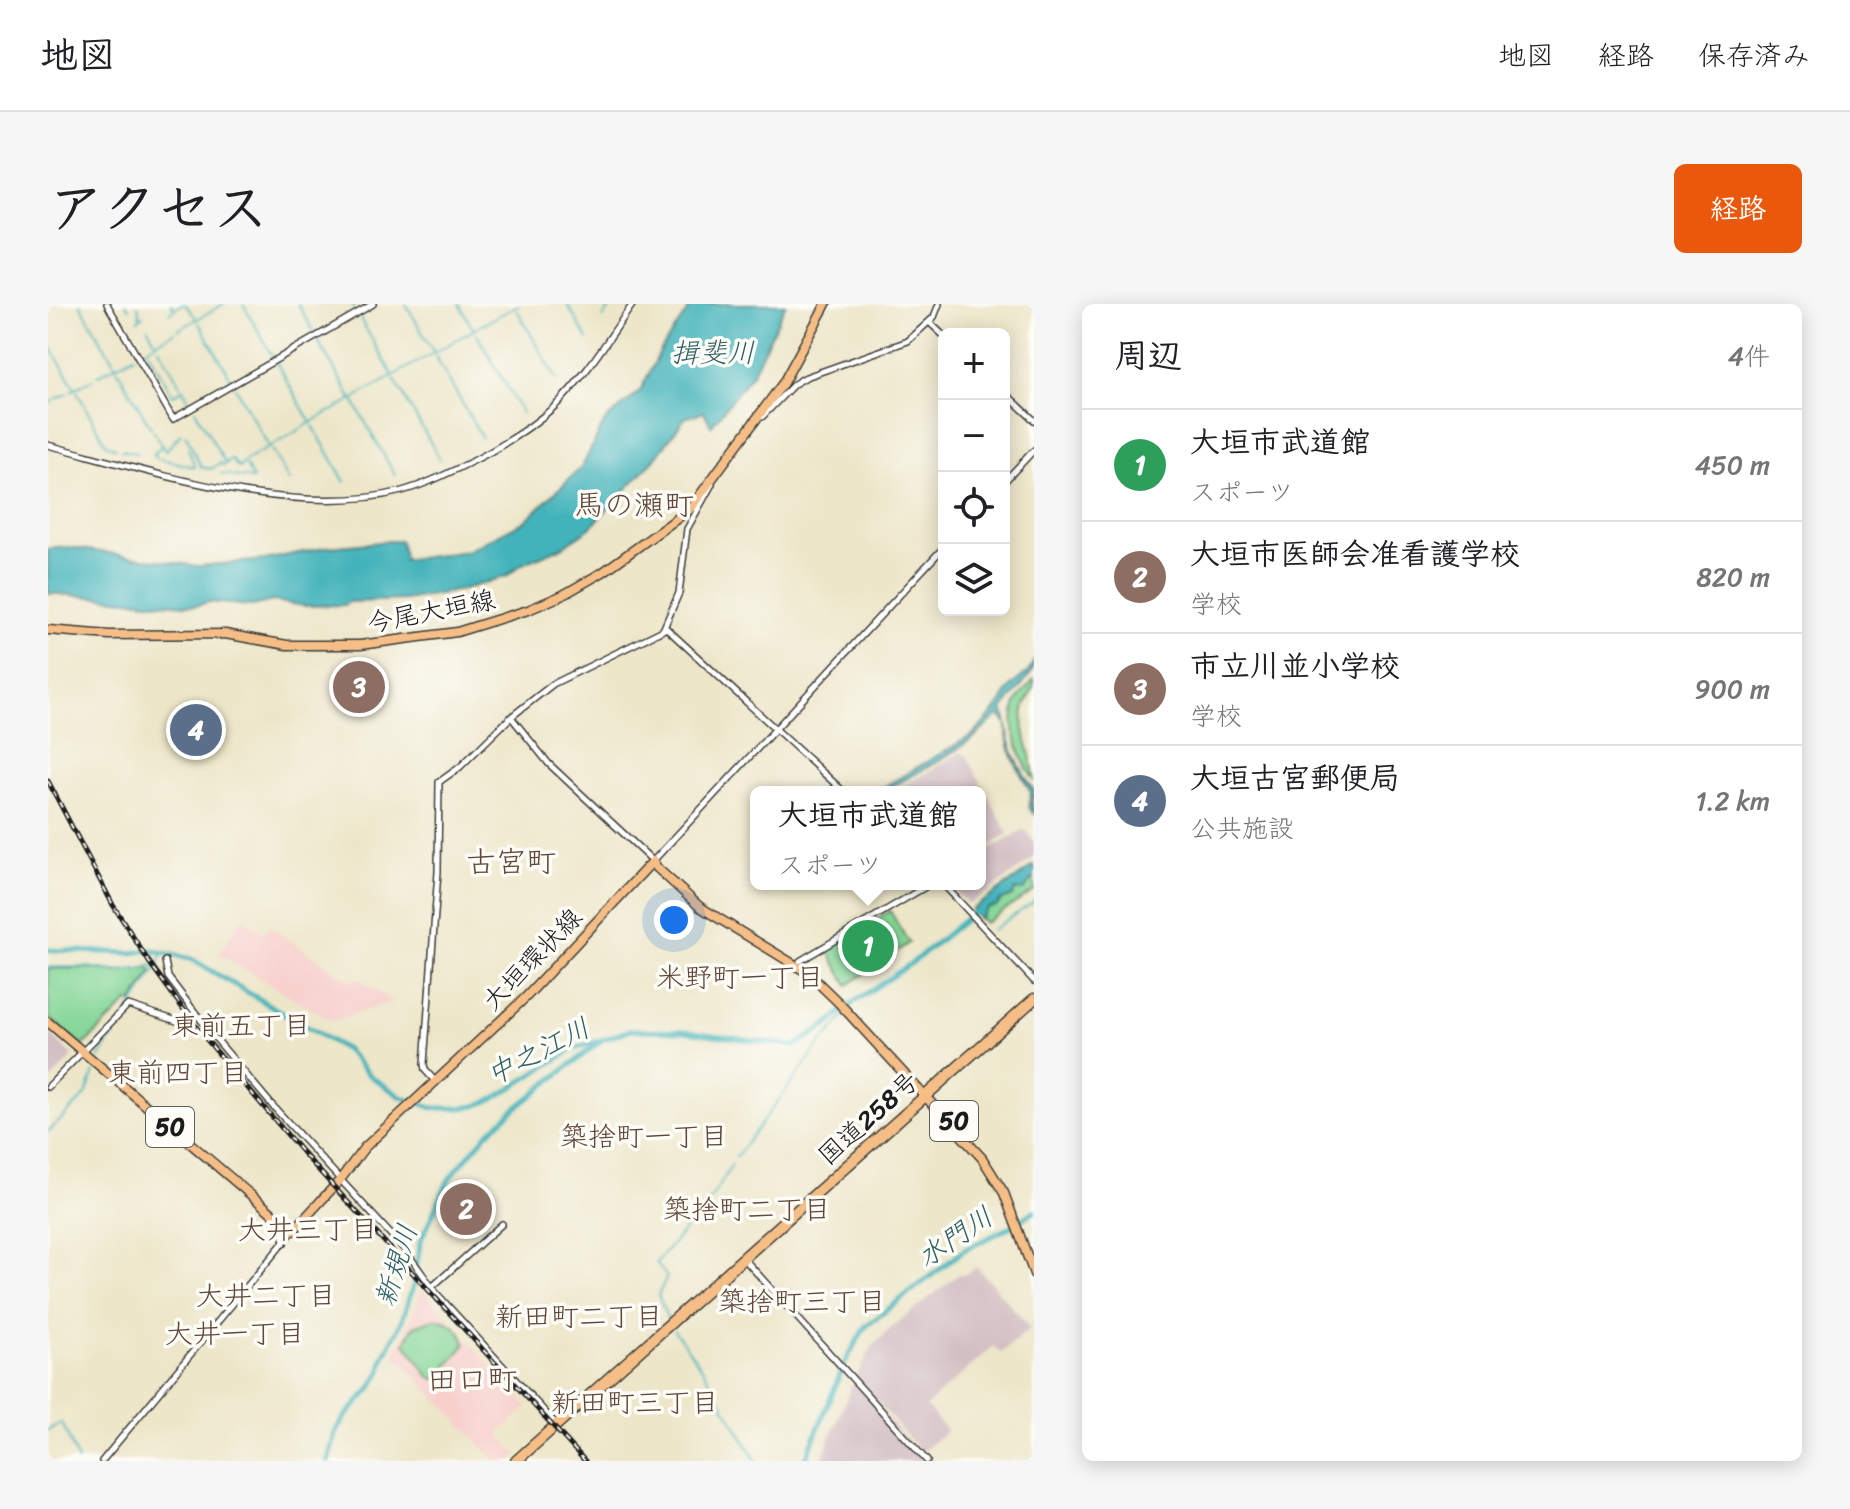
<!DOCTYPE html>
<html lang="ja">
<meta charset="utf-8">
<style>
body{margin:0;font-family:Sriracha,"Klee One",sans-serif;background:#f6f6f6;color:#202124}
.controls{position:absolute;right:24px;top:24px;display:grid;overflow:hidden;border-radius:12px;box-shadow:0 4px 20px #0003}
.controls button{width:72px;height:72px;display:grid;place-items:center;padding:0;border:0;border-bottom:2px solid #e0e0e0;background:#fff;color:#202124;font:40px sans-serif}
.you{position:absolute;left:626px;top:616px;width:28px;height:28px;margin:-20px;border:6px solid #fff;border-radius:50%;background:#1a73e8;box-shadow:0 0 0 12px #1a73e833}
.badge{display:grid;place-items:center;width:52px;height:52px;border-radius:50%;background:#ea580c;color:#fff;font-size:26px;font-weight:700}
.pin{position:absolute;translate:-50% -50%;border:4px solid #fff;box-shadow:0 2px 8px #0006}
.popup{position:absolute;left:702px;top:482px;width:236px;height:104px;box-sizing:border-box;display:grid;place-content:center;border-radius:12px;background:#fff;filter:drop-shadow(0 2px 6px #0005);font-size:26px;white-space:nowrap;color:#757577}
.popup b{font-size:30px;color:#202124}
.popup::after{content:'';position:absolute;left:50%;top:100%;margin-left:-16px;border:16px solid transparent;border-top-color:#fff}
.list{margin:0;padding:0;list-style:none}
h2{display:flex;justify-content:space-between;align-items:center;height:104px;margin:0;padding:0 32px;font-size:34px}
h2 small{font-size:26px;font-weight:400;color:#757577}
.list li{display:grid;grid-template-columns:52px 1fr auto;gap:24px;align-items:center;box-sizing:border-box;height:112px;padding:0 32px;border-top:2px solid #e0e0e0}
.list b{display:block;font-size:30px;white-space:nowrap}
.list p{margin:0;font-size:26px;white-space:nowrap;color:#757577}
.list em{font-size:26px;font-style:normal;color:#757577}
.icon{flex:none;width:44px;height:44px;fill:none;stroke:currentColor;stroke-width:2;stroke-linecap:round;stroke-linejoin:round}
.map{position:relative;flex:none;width:986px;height:1157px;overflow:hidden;border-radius:12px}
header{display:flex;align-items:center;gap:48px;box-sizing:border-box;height:112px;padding:0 40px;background:#fff;border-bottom:2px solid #e0e0e0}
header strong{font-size:38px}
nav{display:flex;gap:44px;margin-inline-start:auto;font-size:28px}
.intro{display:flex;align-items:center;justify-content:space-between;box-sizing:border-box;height:192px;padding:0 48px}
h1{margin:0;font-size:56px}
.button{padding:20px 36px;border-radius:12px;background:#ea580c;color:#fff;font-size:28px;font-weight:700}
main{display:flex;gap:48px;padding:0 48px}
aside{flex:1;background:#fff;border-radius:12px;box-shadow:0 4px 20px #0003}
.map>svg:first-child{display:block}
.built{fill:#f7d0cc}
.industrial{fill:#d2bec3}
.green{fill:#84d697;stroke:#50795a;stroke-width:2}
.water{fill:#43b3ba;stroke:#30686b;stroke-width:2}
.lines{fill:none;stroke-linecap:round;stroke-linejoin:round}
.stream{stroke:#43b3ba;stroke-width:2}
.river{stroke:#43b3ba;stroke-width:5}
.minor-casing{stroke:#3b3a36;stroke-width:8}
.major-casing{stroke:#3b3a36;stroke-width:11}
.highway-casing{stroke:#3b3a36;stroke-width:13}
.minor{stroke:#fff;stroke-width:5}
.major{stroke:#f6be87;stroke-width:8}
.highway{stroke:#f6be87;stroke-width:10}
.rail-casing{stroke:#1c1c1c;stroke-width:5}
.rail{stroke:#fdfcf7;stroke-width:2;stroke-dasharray:6;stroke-linecap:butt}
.labels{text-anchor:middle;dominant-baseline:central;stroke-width:7;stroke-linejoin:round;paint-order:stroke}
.shield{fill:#fdfcf7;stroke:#605f5e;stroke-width:2}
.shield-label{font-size:24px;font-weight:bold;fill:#1c1c1c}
.street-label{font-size:26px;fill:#1c1c1c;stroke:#fdfcf7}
.water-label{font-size:28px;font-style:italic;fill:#2e6063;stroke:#fdfcf7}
.neighbourhood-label{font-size:28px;fill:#614739;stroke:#fdfcf7}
.quarter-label{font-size:30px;fill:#614739;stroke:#fdfcf7}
</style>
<header>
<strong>地図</strong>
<nav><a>地図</a><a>経路</a><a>保存済み</a></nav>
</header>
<div class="intro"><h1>アクセス</h1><a class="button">経路</a></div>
<main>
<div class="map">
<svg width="986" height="1157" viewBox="0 0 986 1157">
<rect width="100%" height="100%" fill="#fdfcf7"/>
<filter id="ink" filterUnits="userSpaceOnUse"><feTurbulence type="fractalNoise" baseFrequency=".0125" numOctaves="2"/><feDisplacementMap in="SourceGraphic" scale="16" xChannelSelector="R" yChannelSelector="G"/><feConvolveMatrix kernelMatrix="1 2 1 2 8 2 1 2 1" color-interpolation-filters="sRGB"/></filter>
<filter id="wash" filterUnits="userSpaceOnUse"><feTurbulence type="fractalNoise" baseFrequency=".006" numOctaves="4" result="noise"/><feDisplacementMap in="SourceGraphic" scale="32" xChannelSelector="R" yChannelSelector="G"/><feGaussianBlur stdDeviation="1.8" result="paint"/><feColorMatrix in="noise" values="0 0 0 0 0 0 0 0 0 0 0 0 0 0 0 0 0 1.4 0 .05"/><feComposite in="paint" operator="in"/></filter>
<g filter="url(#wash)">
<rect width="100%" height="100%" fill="#ede6c9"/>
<!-- built -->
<path class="built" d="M194 614 216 629 221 622 304 678 308 673 345 698 284 717 171 650Z
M373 985 480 1102 451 1130 470 1151 463 1157H448L346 1050 357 1031Z"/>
<!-- industrial -->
<path class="industrial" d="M913 448 919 452 960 530 932 548V488H867L861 479Z
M975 526 979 527 986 539V554L948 582 921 600 899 580H932V552Z
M0 728 25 752 0 779Z
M929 963 982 1024 953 1049 946 1042 878 1102 899 1127 873 1148 808 1073 824 1043 844 1023 911 970 916 971Z
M806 1076 877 1157H773Z"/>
<!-- green -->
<path class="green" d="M986 376C986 389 978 395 976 406 972 431 986 454 986 475 973 457 961 425 967 402 970 392 979 384 986 376Z
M986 572V587L937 619 932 614 939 604 949 602C953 593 962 595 967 586L978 584 979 579Z
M842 607 861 639 800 681 779 645Z
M41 664 67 668 102 664 104 668 84 699 80 698 35 742 1 714 0 665Z
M386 1015C401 1016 415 1025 417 1041L389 1075 382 1074 357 1039 366 1022Z"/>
<!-- water -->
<path class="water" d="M644 0H738L704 70 663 122 656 108 637 114 605 157 542 224 512 244 472 261 459 272 413 286 357 296 301 298 297 301 257 302 225 297 204 302 160 298 148 302 0 289V245L20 243 150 262 216 256 280 243 352 236 357 256 419 247 477 217 534 163 557 117 592 87 613 46Z
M986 356 984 368 954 406C962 422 958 424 962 438 967 456 977 472 986 487L984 497 986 511 981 503 983 489C972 468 957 445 959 421L951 411C942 417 936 426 927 433 911 445 842 487 827 488L926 430 947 407 964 381 981 367Z
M986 562V572L976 586H967L964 592 952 597 949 602 939 604 931 615 923 606Z"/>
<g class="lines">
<!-- stream -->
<path class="stream" d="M32 0 68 62
M78 0 81 4
M123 0 125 3
M137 0 149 15
M195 0 226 55
M250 0 267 30
M304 0 308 8
M358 0 386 49
M411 0 426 26
M519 0 540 36
M90 2 92 14
M469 6 509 76
M121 9 134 0
M310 11 345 72
M447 14 472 0
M555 14 565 0
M90 16 95 12
M151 19 185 78
M100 24 107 37
M130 26 176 0
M428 29 474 109
M269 35 304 96
M406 37 446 14
M0 38 27 85
M111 44 144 101
M100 48 125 91 133 87
M90 49 127 28
M387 52 434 134
M228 58 263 119
M366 60 405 38
M69 65 103 124
M49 72 86 52
M346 75 392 155
M187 83 221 143
M326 83 364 61
M23 87 45 75
M29 88 58 140 67 144
M8 95 19 90
M306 98 347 171
M0 100 5 97
M147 106 177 159
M284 107 324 84
M265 122 297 178
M106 128 117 147 133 130
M138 131 153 163 163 165 172 159 175 162 183 155 191 164 200 155
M242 131 283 107
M223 145 241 177
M73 146 88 149
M110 154 105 151 113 142
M202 154 241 132
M113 155 147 163 140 144
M173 170 183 171
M185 172 205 175 198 162
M861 480 866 488
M944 626 986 598
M0 663H40L67 667 92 665 110 660
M801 707 806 698
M50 756 111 660 115 647
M0 828 38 791 46 768
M688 853 774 738 797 712
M620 1016 610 991 619 973 608 959 663 895 684 861
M626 1026 656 1067 708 1157
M0 1126 14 1119 30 1157"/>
<!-- river -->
<path class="river" d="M0 646 83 649 103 646 143 655 298 746 321 771 353 793 385 804H412L428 802 447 794 524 746 582 726 636 727 746 742 774 725 806 698 865 658 926 608
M280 1157 287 1130 296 1114 320 1088 333 1067 335 1055 353 1019 366 979 372 938 401 875 438 831 464 807 554 736
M757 1157 797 1058 817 1023 916 946 966 921 986 907"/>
</g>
</g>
<g filter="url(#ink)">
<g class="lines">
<defs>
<path id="minor" d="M59 0 125 115 325 0
M881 18 896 32
M956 88 986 116
M714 113 746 80 758 73 860 37 886 13 891 0
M0 141C104 168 248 215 354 187 379 180 403 168 427 156 456 141 483 124 507 102 538 72 560 35 585 0
M956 178 986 146
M617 323 796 488
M463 413 501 460 605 557 896 243
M895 580 986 677
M117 657 120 673 163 729 223 800 357 946 389 990 508 1120
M752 657 882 580
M387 777 377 766 376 760 390 568 391 478 412 463 463 413 505 380 615 326 631 289 639 225 664 180
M0 783 80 701 141 721
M234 924 236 939
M698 957 879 1157
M384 983 454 920
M54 1157 245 927"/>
<path id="major" d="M0 326 61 331 177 330 239 341H312L409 328 480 306 515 291 555 268 641 206 735 79 778 0
M605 557 609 564 652 603 760 669 790 698 934 854 956 889 986 970
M0 718 245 927
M292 876 316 844 478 693 605 557
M245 927 293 875"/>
<path id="highway" d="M468 1157 986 695"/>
</defs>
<!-- minor casing -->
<use href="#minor" class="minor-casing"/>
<!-- major casing -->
<use href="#major" class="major-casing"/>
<!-- highway casing -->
<use href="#highway" class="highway-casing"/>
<!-- minor -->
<use href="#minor" class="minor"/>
<!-- major -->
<use href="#major" class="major"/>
<!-- highway -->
<use href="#highway" class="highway"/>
<defs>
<path id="rail" d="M0 477 65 601 101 658 152 728 254 848 537 1157"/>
</defs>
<!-- rail casing -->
<use href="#rail" class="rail-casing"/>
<!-- rail -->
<use href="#rail" class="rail"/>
</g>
</g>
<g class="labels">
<!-- shield labels -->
<g class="shield">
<rect x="882" y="797" width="48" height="40" rx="6"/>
<rect x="98" y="803" width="48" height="40" rx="6"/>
</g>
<g class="shield-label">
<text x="906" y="817">50</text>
<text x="122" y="823">50</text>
</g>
<!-- street labels -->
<g class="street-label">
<text transform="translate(383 307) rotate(-11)">今尾大垣線</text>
<text transform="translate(484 655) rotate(-46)">大垣環状線</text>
<text transform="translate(820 814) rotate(-42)">国道258号</text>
</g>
<!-- water labels -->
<g class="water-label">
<text x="665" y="48">揖斐川</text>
<text transform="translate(490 747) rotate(-27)">中之江川</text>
<text transform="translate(907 933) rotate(-34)">水門川</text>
<text transform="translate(348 961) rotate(-73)">新規川</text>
</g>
<!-- neighbourhood labels -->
<g class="neighbourhood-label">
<text x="692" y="673">米野町一丁目</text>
<text x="193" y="721">東前五丁目</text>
<text x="130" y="768">東前四丁目</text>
<text x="596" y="832">築捨町一丁目</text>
<text x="699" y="905">築捨町二丁目</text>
<text x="260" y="925">大井三丁目</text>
<text x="218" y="991">大井二丁目</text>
<text x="754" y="997">築捨町三丁目</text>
<text x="531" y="1012">新田町二丁目</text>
<text x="187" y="1029">大井一丁目</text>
<text x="587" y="1098">新田町三丁目</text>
</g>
<!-- quarter labels -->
<g class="quarter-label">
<text x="586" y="201">馬の瀬町</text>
<text x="463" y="558">古宮町</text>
<text x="424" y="1076">田口町</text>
</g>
</g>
</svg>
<div class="controls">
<button>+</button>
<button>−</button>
<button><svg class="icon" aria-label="locate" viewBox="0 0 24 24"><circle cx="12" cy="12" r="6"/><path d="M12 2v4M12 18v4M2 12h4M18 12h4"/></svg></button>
<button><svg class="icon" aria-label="layers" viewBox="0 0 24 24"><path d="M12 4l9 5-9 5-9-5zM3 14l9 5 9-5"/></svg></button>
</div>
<div class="you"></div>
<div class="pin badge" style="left:820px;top:642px;background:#2e9e5b">1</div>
<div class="popup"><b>大垣市武道館</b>スポーツ</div>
<div class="pin badge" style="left:418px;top:905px;background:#8d6e63">2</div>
<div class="pin badge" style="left:311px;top:383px;background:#8d6e63">3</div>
<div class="pin badge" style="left:148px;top:426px;background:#5c6f8a">4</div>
</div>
<aside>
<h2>周辺<small>4件</small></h2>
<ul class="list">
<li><span class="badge" style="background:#2e9e5b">1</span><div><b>大垣市武道館</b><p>スポーツ</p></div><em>450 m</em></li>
<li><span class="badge" style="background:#8d6e63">2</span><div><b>大垣市医師会准看護学校</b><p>学校</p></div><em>820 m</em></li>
<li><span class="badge" style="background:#8d6e63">3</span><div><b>市立川並小学校</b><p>学校</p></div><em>900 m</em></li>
<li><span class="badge" style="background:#5c6f8a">4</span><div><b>大垣古宮郵便局</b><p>公共施設</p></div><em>1.2 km</em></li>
</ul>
</aside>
</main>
